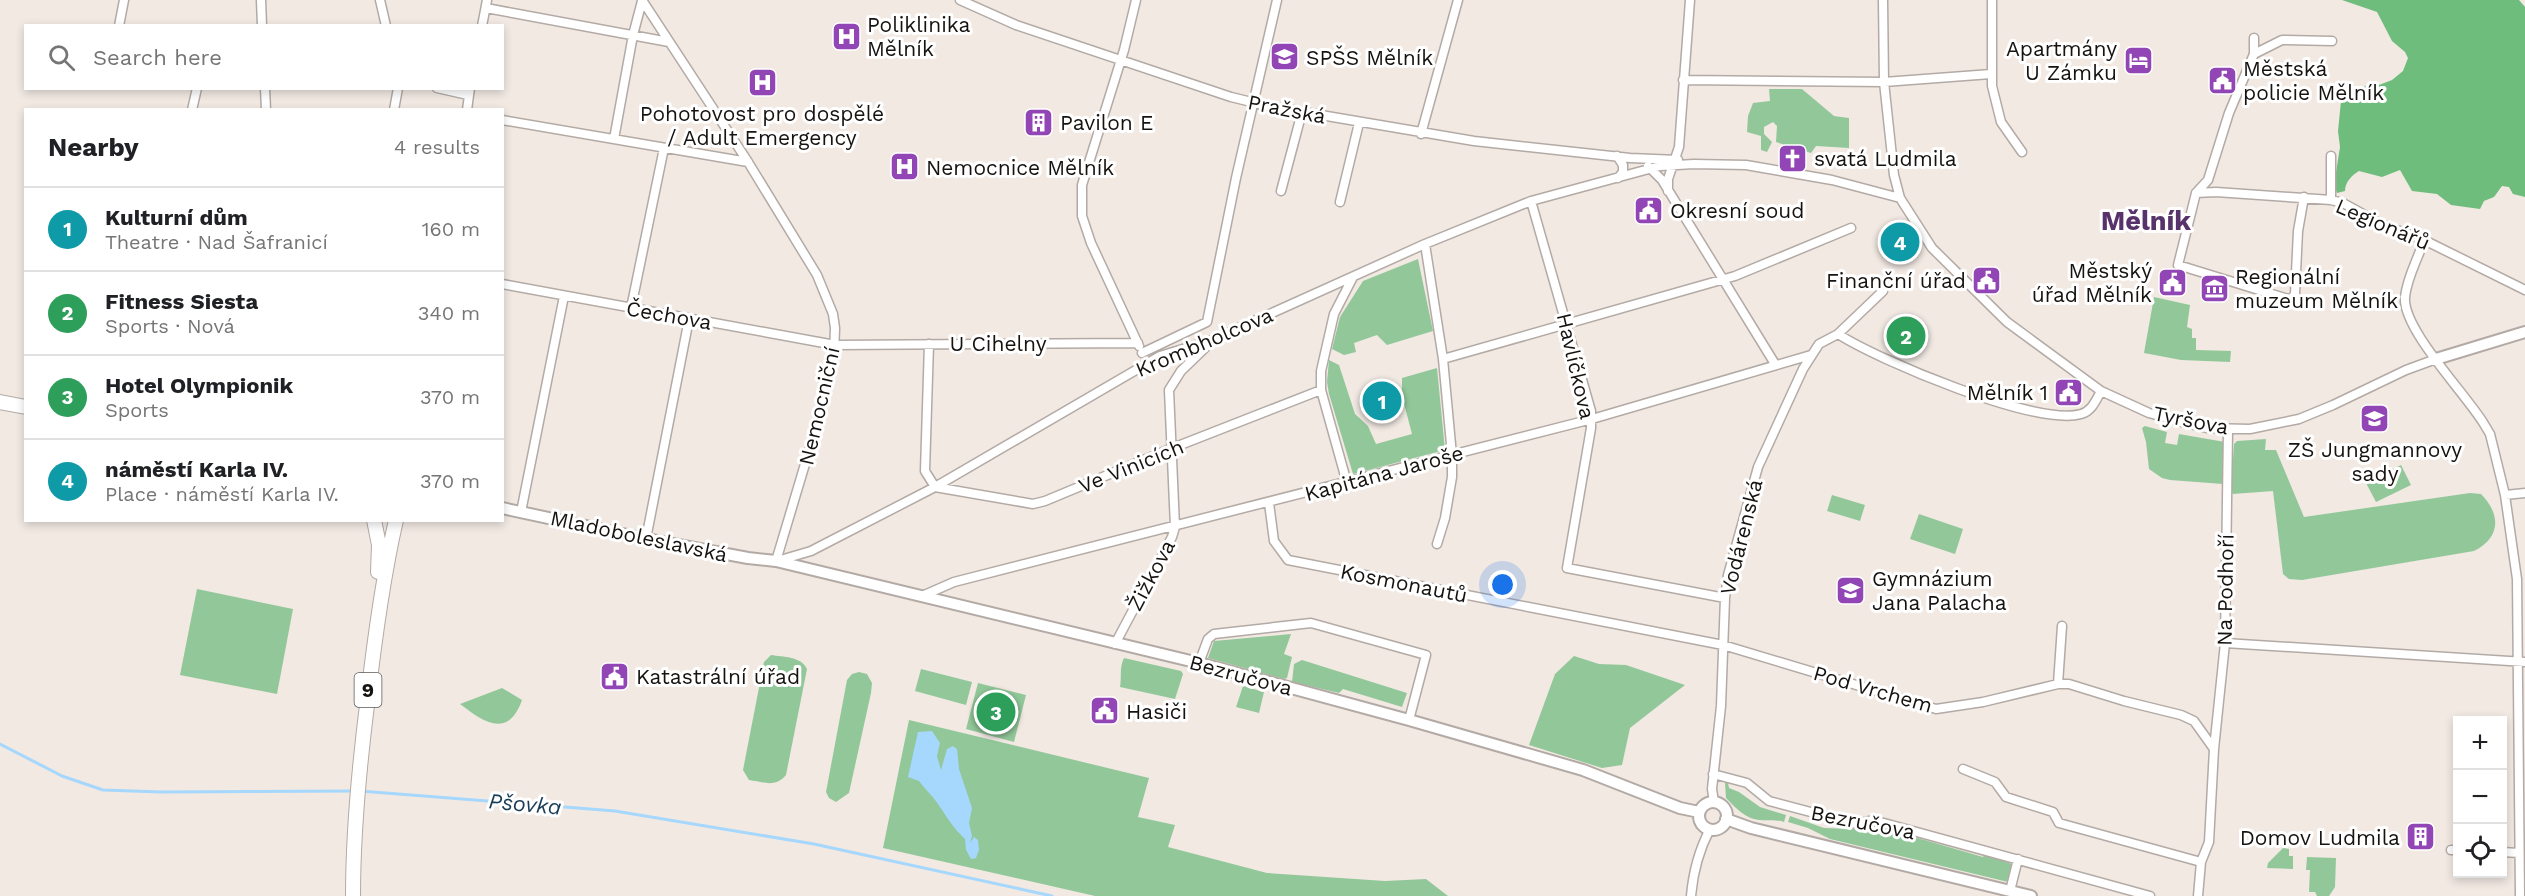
<!DOCTYPE html>
<meta charset="utf-8">
<style>
body{margin:0;font-family:"Work Sans",sans-serif;background:#f2f2f2;color:#202124}
.controls{position:absolute;right:18px;bottom:18px;display:grid;overflow:hidden;border-radius:0px;box-shadow:0 3px 9px #0003}
.controls button{width:54px;height:54px;display:grid;place-items:center;padding:0;border:0;border-bottom:2px solid #e0e0e0;background:#fff;color:#202124;font:30px sans-serif}
.you{position:absolute;left:1503px;top:585px;width:21px;height:21px;margin:-15px;border:4px solid #fff;border-radius:50%;background:#1a73e8;box-shadow:0 0 0 9px #1a73e833}
.badge{display:grid;place-items:center;width:39px;height:39px;border-radius:50%;background:#9245b5;color:#fff;font-size:20px;font-weight:700}
.pin{position:absolute;translate:-50% -50%;border:3px solid #fff;box-shadow:0 2px 6px #0006}
.list{margin:0;padding:0;list-style:none}
h2{display:flex;justify-content:space-between;align-items:center;height:78px;margin:0;padding:0 24px;font-size:26px}
h2 small{font-size:20px;font-weight:400;color:#757577}
.list li{display:grid;grid-template-columns:39px 1fr auto;gap:18px;align-items:center;box-sizing:border-box;height:84px;padding:0 24px;border-top:2px solid #e0e0e0}
.list b{display:block;font-size:22px;white-space:nowrap}
.list p{margin:0;font-size:20px;white-space:nowrap;color:#757577}
.list em{font-size:20px;font-style:normal;color:#757577}
.icon{flex:none;width:33px;height:33px;fill:none;stroke:currentColor;stroke-width:2;stroke-linecap:round;stroke-linejoin:round}
.map{position:relative;flex:none;width:2525px;height:896px;overflow:hidden}
.search{position:absolute;background:#fff;box-shadow:0 3px 9px #0003;left:24px;top:24px;width:480px;height:66px;display:flex;align-items:center;gap:15px;box-sizing:border-box;padding:0 21px;border-radius:0px;color:#757577;font-size:22px}
.panel{position:absolute;background:#fff;box-shadow:0 3px 9px #0003;left:24px;top:108px;width:480px;height:414px;border-radius:0px}
.map>svg:first-child{display:block}
.green{fill:#92c899}
.forest{fill:#6fbd7d}
.water{fill:#a6d7fc}
.lines{fill:none;stroke-linecap:round;stroke-linejoin:round}
.stream{stroke:#a6d7fc;stroke-width:3}
.minor-casing{stroke:#b3aaa5;stroke-width:11}
.tertiary-casing{stroke:#b3aaa5;stroke-width:14}
.primary-casing{stroke:#b3aaa5;stroke-width:16}
.minor{stroke:#fff;stroke-width:8}
.tertiary{stroke:#fff;stroke-width:10}
.primary{stroke:#fff;stroke-width:14}
.labels{text-anchor:middle;dominant-baseline:central;stroke-width:6;stroke-linejoin:round;paint-order:stroke}
.shield{fill:#fff;stroke:#5b5958;stroke-width:1.5}
.shield-label{font-size:20px;font-weight:bold;fill:#151210}
.poi-label{font-size:21px;fill:#151210;stroke:#fff;text-anchor:start}
.street-label{font-size:21px;fill:#151210;stroke:#fff}
.water-label{font-size:22px;font-style:italic;fill:#193d56;stroke:#fff}
.district-label{font-size:27px;font-weight:bold;fill:#58326a;stroke:#fff}
</style>
<div class="map">
<svg width="2525" height="896" viewBox="0 0 2525 896">
<rect width="100%" height="100%" fill="#f2e9e3"/>
<!-- green -->
<path class="green" d="M1769 89H1802L1834 116 1849 118V148L1816 146 1811 153 1776 142 1777 126 1773 122 1764 127V134L1772 142 1767 152 1761 150V136L1747 132 1748 116 1753 103 1770 101Z
M1418 259 1433 331 1387 345 1377 335 1354 343 1356 352 1344 355 1332 349 1340 317 1363 281Z
M2154 297 2190 305 2187 327 2192 329V338H2196V350L2231 351 2230 362 2181 360 2144 353Z
M1329 360 1339 365 1355 414 1368 426 1376 444 1412 434 1402 396V378L1437 368 1445 450 1353 474 1329 394 1327 382Z
M2145 426 2167 432 2165 443 2177 445 2179 434 2225 442 2223 484 2170 480 2162 478 2149 469 2146 442 2142 428Z
M2266 439 2265 450H2276L2304 517 2470 493 2481 494C2501 514 2501 538 2474 551L2302 580 2289 579 2283 574 2273 491 2233 494 2231 490 2234 444 2237 441Z
M2401 465 2411 485 2376 502 2366 483Z
M1832 495 1865 505 1860 521 1827 511Z
M1919 514 1963 529 1955 554 1910 539Z
M197 589 293 609 277 694 180 675Z
M1291 634 1284 654 1292 657 1287 678 1284 679 1208 658 1214 641Z
M771 655C783 657 801 656 807 669L786 775C775 788 764 782 749 780L743 770 764 662Z
M1574 656 1599 664 1626 665 1685 685 1630 728 1622 765 1602 768 1529 745 1555 674Z
M1124 658 1181 671 1183 674 1175 699 1120 687C1122 676 1119 668 1124 658Z
M1302 660 1407 693 1402 707 1343 689 1339 693 1292 682 1294 664Z
M921 669 972 682 966 705 915 691Z
M859 672 867 674 872 683 871 693 849 793 836 802 829 798 826 792 847 680 852 674Z
M978 683 1026 695 1014 742 966 729Z
M1243 686 1264 692 1259 713 1236 707Z
M502 688 522 700C508 740 482 721 460 704Z
M909 720 1149 778 1138 817 1175 825 1168 847 1267 873 1385 881 1426 879 1448 896H1095L883 848Z
M1725 783H1728L1729 788 1739 792 1760 807 1786 815 1784 822C1775 819 1768 821 1759 820 1744 818 1736 808 1726 798Z
M1790 816 1824 828 1855 829 1873 825 1983 857 1985 854 2014 865 2008 882 1830 839 1808 828 1788 822Z
M2283 848 2289 849V856H2293V869L2267 868 2268 863Z
M2307 857 2336 858 2335 887 2329 896H2317L2315 892H2309L2310 870H2306Z"/>
<!-- forest -->
<path class="forest" d="M2342 0H2519L2525 7V197L2513 194 2509 187 2502 186 2494 197 2484 201 2480 209 2451 205 2437 194 2412 191 2400 170 2382 177 2359 171C2352 175 2345 182 2345 191L2337 193 2334 185 2340 147 2338 131 2341 101 2367 85H2379L2392 80 2403 71 2408 58 2405 52 2392 41 2377 12Z"/>
<!-- water -->
<path class="water" d="M932 731 940 743 937 756 941 770 947 749 953 746 957 749 959 769 972 808 969 823 972 836 970 843 974 837 978 840 979 850 976 858 971 859 966 850 965 839C953 828 947 817 938 804 932 795 925 789 919 781L908 777 918 732Z"/>
<g class="lines">
<!-- stream -->
<path class="stream" d="M0 744 62 776 103 790 161 792 354 791
M360 791 615 811 814 844 1052 896"/>
<defs>
<path id="minor" d="M261 0 262 26
M380 0 386 26
M642 0 748 162 817 275 833 314 835 328 834 354 817 424 776 561
M960 0 1016 25 1231 97 1268 106 1474 141 1630 158 1678 160
M1136 0 1124 50 1082 185V216L1091 243 1139 346
M1883 0 1884 82 1894 175 1900 198 1932 248 2007 322 2101 391 2149 413 2177 421 2207 428 2250 429 2299 419 2333 405 2406 370 2436 359
M1992 0V86L2001 122 2022 152
M486 8 669 42
M119 26 124 0
M482 26 487 0
M2254 38V54L2229 113 2208 180 2196 193 2178 265 2288 299 2292 298 2295 294 2298 231 2304 197
M2254 54 2282 40 2332 41
M1683 80 1884 82 1991 74
M265 88 266 110
M437 88 468 95
M192 110 197 88
M394 110 398 88
M467 110 470 88
M502 120 748 162
M1421 134 1458 0
M614 139 633 35 642 1
M1617 156 1623 165V172L1618 178
M1648 166 1662 180 1775 364
M1281 191 1302 112
M1668 191V179L1679 147 1690 0
M2196 193 2216 192 2331 200 2343 203 2383 225 2424 240 2525 290
M2331 200V156
M1531 201 1591 411V428L1567 568 1725 598
M1340 202 1359 123
M2424 240C2418 259 2407 277 2405 297 2402 329 2466 394 2484 424L2490 434 2505 495 2517 579 2520 896
M1425 244 1443 359 1452 455V477L1445 518 1437 544
M502 284 835 345 1138 343
M631 308 664 148
M1838 334C1878 360 2037 427 2081 414 2092 411 2096 400 2101 391
M929 344 925 471 935 487 1033 504 1045 501 1170 449 1321 390
M1142 353 1207 322 1236 178 1277 0
M1443 359 1735 276 1851 228
M1347 483 1321 390V371L1334 314 1353 277
M2505 495 2525 493
M1269 503 1274 541 1288 560 1723 645 1936 709 1983 702 2058 684H2069L2124 701 2181 715 2194 721 2214 749
M521 512 564 296
M646 539 689 319
M777 561 811 551 935 487 1160 356 1212 340 1425 244 1531 201 1660 166 1694 164 1746 165 1832 180 1900 198
M922 596 954 582 1592 419 1811 355
M2225 643 2525 662
M1115 644 1172 537 1175 527 1169 390 1181 371 1209 344
M1199 663 1208 639 1214 634 1311 623 1426 655 1409 720
M2058 684 2062 626
M1963 769 1995 782 2006 797 2053 812 2059 823 2201 862
M1713 774 1747 783 1769 801 1856 824 1873 820 2150 896
M1714 802 1712 789 1721 706 1725 598 1728 575 1758 467 1803 369 1819 344 1838 334 1883 291
M2451 850H2458
M2502 852 2519 853
M2010 891 2018 859
M1691 896C1693 873 1699 850 1710 829
M2198 896 2201 862 2209 842 2214 749 2225 643 2228 430"/>
<path id="tertiary" d="M2436 359 2525 332
M502 508 646 539 748 558 776 561 1199 663 1409 720 1583 770 1680 808 1699 812
M1699 816a14 14 0 1 1 28 0a14 14 0 1 1-28 0Z
M1726 819 1751 828 2031 896"/>
<path id="primary" d="M0 402 26 407
M374 520 379 545 378 572
M353 896C353 832 359 769 367 705 374 643 382 581 396 520"/>
</defs>
<!-- minor casing -->
<use href="#minor" class="minor-casing"/>
<!-- tertiary casing -->
<use href="#tertiary" class="tertiary-casing"/>
<!-- primary casing -->
<use href="#primary" class="primary-casing"/>
<!-- minor -->
<use href="#minor" class="minor"/>
<!-- tertiary -->
<use href="#tertiary" class="tertiary"/>
<!-- primary -->
<use href="#primary" class="primary"/>
</g>
<!-- icons -->
<defs>
<symbol id="hospital-square" viewBox="-11 -11 22 22"><rect x="-9" y="-9" width="18" height="18" rx="4" fill="#9245b5" stroke="#fff"/><path d="M-5-5h3v3.5h4V-5h3V5h-3V1.5h-4V5h-3Z" fill="#fff"/></symbol>
<symbol id="school-square" viewBox="-11 -11 22 22"><rect x="-9" y="-9" width="18" height="18" rx="4" fill="#9245b5" stroke="#fff"/><path d="M0-5L7-2L0 1L-7-2ZM-4 1L0 2.5L4 1V4Q0 6-4 4Z" fill="#fff"/></symbol>
<symbol id="hotel-square" viewBox="-11 -11 22 22"><rect x="-9" y="-9" width="18" height="18" rx="4" fill="#9245b5" stroke="#fff"/><path d="M-6-4.5h1.5V1H6V5H4.5V3h-9V5H-6ZM-4 0a1.8 1.8 0 1 1 3.6 0ZM.5 0V-2.5h3Q6-2.5 6 0Z" fill="#fff"/></symbol>
<symbol id="civic-square" viewBox="-11 -11 22 22"><rect x="-9" y="-9" width="18" height="18" rx="4" fill="#9245b5" stroke="#fff"/><path d="M-.6-6.5H3V-4.5H.6V-3L4-1V1h2V6H-6V1h2V-1L-.6-3ZM-1.2 2.5V6h2.4V2.5Z" fill="#fff"/></symbol>
<symbol id="building-square" viewBox="-11 -11 22 22"><rect x="-9" y="-9" width="18" height="18" rx="4" fill="#9245b5" stroke="#fff"/><path d="M-4-6H4V6H1V3H-1V6H-4ZM-2.5-4.3h1.7v1.8h-1.7ZM.8-4.3h1.7v1.8H.8ZM-2.5-1h1.7V.8h-1.7ZM.8-1h1.7V.8H.8Z" fill="#fff"/></symbol>
<symbol id="church-square" viewBox="-11 -11 22 22"><rect x="-9" y="-9" width="18" height="18" rx="4" fill="#9245b5" stroke="#fff"/><path d="M-1.2-6h2.4v3.5h3.3v2.4h-3.3V6h-2.4V-.1h-3.3v-2.4h3.3Z" fill="#fff"/></symbol>
<symbol id="museum-square" viewBox="-11 -11 22 22"><rect x="-9" y="-9" width="18" height="18" rx="4" fill="#9245b5" stroke="#fff"/><path d="M0-6L6-3V-2H-6V-3ZM-5-1h2V3h-2ZM-1-1h2V3h-2ZM3-1h2V3H3ZM-6 4H6V6H-6Z" fill="#fff"/></symbol>
</defs>
<g fill-rule="evenodd">
<use href="#hospital-square" x="830" y="20" width="33" height="33"/>
<use href="#school-square" x="1268" y="40" width="33" height="33"/>
<use href="#hotel-square" x="2122" y="44" width="33" height="33"/>
<use href="#civic-square" x="2206" y="64" width="33" height="33"/>
<use href="#hospital-square" x="746" y="66" width="33" height="33"/>
<use href="#building-square" x="1022" y="106" width="33" height="33"/>
<use href="#church-square" x="1776" y="142" width="33" height="33"/>
<use href="#hospital-square" x="888" y="150" width="33" height="33"/>
<use href="#civic-square" x="1632" y="194" width="33" height="33"/>
<use href="#civic-square" x="1970" y="264" width="33" height="33"/>
<use href="#civic-square" x="2156" y="266" width="33" height="33"/>
<use href="#museum-square" x="2198" y="272" width="33" height="33"/>
<use href="#civic-square" x="2052" y="376" width="33" height="33"/>
<use href="#school-square" x="2358" y="402" width="33" height="33"/>
<use href="#school-square" x="1834" y="574" width="33" height="33"/>
<use href="#civic-square" x="598" y="660" width="33" height="33"/>
<use href="#civic-square" x="1088" y="694" width="33" height="33"/>
<use href="#building-square" x="2404" y="820" width="33" height="33"/>
</g>
<g class="labels">
<!-- shield labels -->
<rect class="shield" x="354.5" y="673" width="27" height="34" rx="4.5"/>
<g class="shield-label">
<text x="368" y="690">9</text>
</g>
<!-- poi labels -->
<g class="poi-label">
<text x="867" y="24">Poliklinika<tspan x="867" dy="24">Mělník</tspan></text>
<text x="2117" y="48" text-anchor="end">Apartmány<tspan x="2117" dy="24">U Zámku</tspan></text>
<text x="1306" y="57">SPŠS Mělník</text>
<text x="2243" y="68">Městská<tspan x="2243" dy="24">policie Mělník</tspan></text>
<text x="762" y="113" text-anchor="middle">Pohotovost pro dospělé<tspan x="762" dy="24">/ Adult Emergency</tspan></text>
<text x="1060" y="122">Pavilon E</text>
<text x="1814" y="158">svatá Ludmila</text>
<text x="926" y="167">Nemocnice Mělník</text>
<text x="1670" y="210">Okresní soud</text>
<text x="2152" y="270" text-anchor="end">Městský<tspan x="2152" dy="24">úřad Mělník</tspan></text>
<text x="2235" y="276">Regionální<tspan x="2235" dy="24">muzeum Mělník</tspan></text>
<text x="1966" y="280" text-anchor="end">Finanční úřad</text>
<text x="2048" y="392" text-anchor="end">Mělník 1</text>
<text x="2375" y="449" text-anchor="middle">ZŠ Jungmannovy<tspan x="2375" dy="24">sady</tspan></text>
<text x="1872" y="578">Gymnázium<tspan x="1872" dy="24">Jana Palacha</tspan></text>
<text x="636" y="676">Katastrální úřad</text>
<text x="1126" y="711">Hasiči</text>
<text x="2400" y="837" text-anchor="end">Domov Ludmila</text>
</g>
<!-- street labels -->
<g class="street-label">
<text transform="translate(1287 109) rotate(11)">Pražská</text>
<text transform="translate(2383 224) rotate(23)">Legionářů</text>
<text transform="translate(669 315) rotate(10)">Čechova</text>
<text transform="translate(1204 342) rotate(-23)">Krombholcova</text>
<text x="998" y="343">U Cihelny</text>
<text transform="translate(1576 366) rotate(77)">Havlíčkova</text>
<text transform="translate(819 406) rotate(-77)">Nemocniční</text>
<text transform="translate(2191 420) rotate(11)">Tyršova</text>
<text transform="translate(1131 466) rotate(-22)">Ve Vinicích</text>
<text transform="translate(1384 473) rotate(-15)">Kapitána Jaroše</text>
<text transform="translate(639 536) rotate(12)">Mladoboleslavská</text>
<text transform="translate(1741 537) rotate(-76)">Vodárenská</text>
<text transform="translate(1151 575) rotate(-62)">Žižkova</text>
<text transform="translate(1404 583) rotate(11)">Kosmonautů</text>
<text transform="translate(2225 590) rotate(-89)">Na Podhoří</text>
<text transform="translate(1241 675) rotate(15)">Bezručova</text>
<text transform="translate(1873 689) rotate(16)">Pod Vrchem</text>
<text transform="translate(1863 822) rotate(11)">Bezručova</text>
</g>
<!-- water labels -->
<g class="water-label">
<text transform="translate(525 804) rotate(5)">Pšovka</text>
</g>
<!-- district labels -->
<g class="district-label">
<text x="2146" y="221">Mělník</text>
</g>
</g>
</svg>
<div class="controls">
<button>+</button>
<button>−</button>
<button><svg class="icon" aria-label="locate" viewBox="0 0 24 24"><circle cx="12" cy="12" r="6"/><path d="M12 2v4M12 18v4M2 12h4M18 12h4"/></svg></button>
</div>
<div class="you"></div>
<div class="pin badge" style="left:1382px;top:401px;background:#0f9aa8">1</div>
<div class="pin badge" style="left:1906px;top:336px;background:#2e9e5b">2</div>
<div class="pin badge" style="left:996px;top:712px;background:#2e9e5b">3</div>
<div class="pin badge" style="left:1900px;top:242px;background:#0f9aa8">4</div>
<div class="search"><svg class="icon" aria-label="search" viewBox="0 0 24 24"><circle cx="10" cy="10" r="6"/><path d="M15 15l6 6"/></svg>Search here</div>
<section class="panel">
<h2>Nearby<small>4 results</small></h2>
<ul class="list">
<li><span class="badge" style="background:#0f9aa8">1</span><div><b>Kulturní dům</b><p>Theatre · Nad Šafranicí</p></div><em>160 m</em></li>
<li><span class="badge" style="background:#2e9e5b">2</span><div><b>Fitness Siesta</b><p>Sports · Nová</p></div><em>340 m</em></li>
<li><span class="badge" style="background:#2e9e5b">3</span><div><b>Hotel Olympionik</b><p>Sports</p></div><em>370 m</em></li>
<li><span class="badge" style="background:#0f9aa8">4</span><div><b>náměstí Karla IV.</b><p>Place · náměstí Karla IV.</p></div><em>370 m</em></li>
</ul>
</section>
</div>
